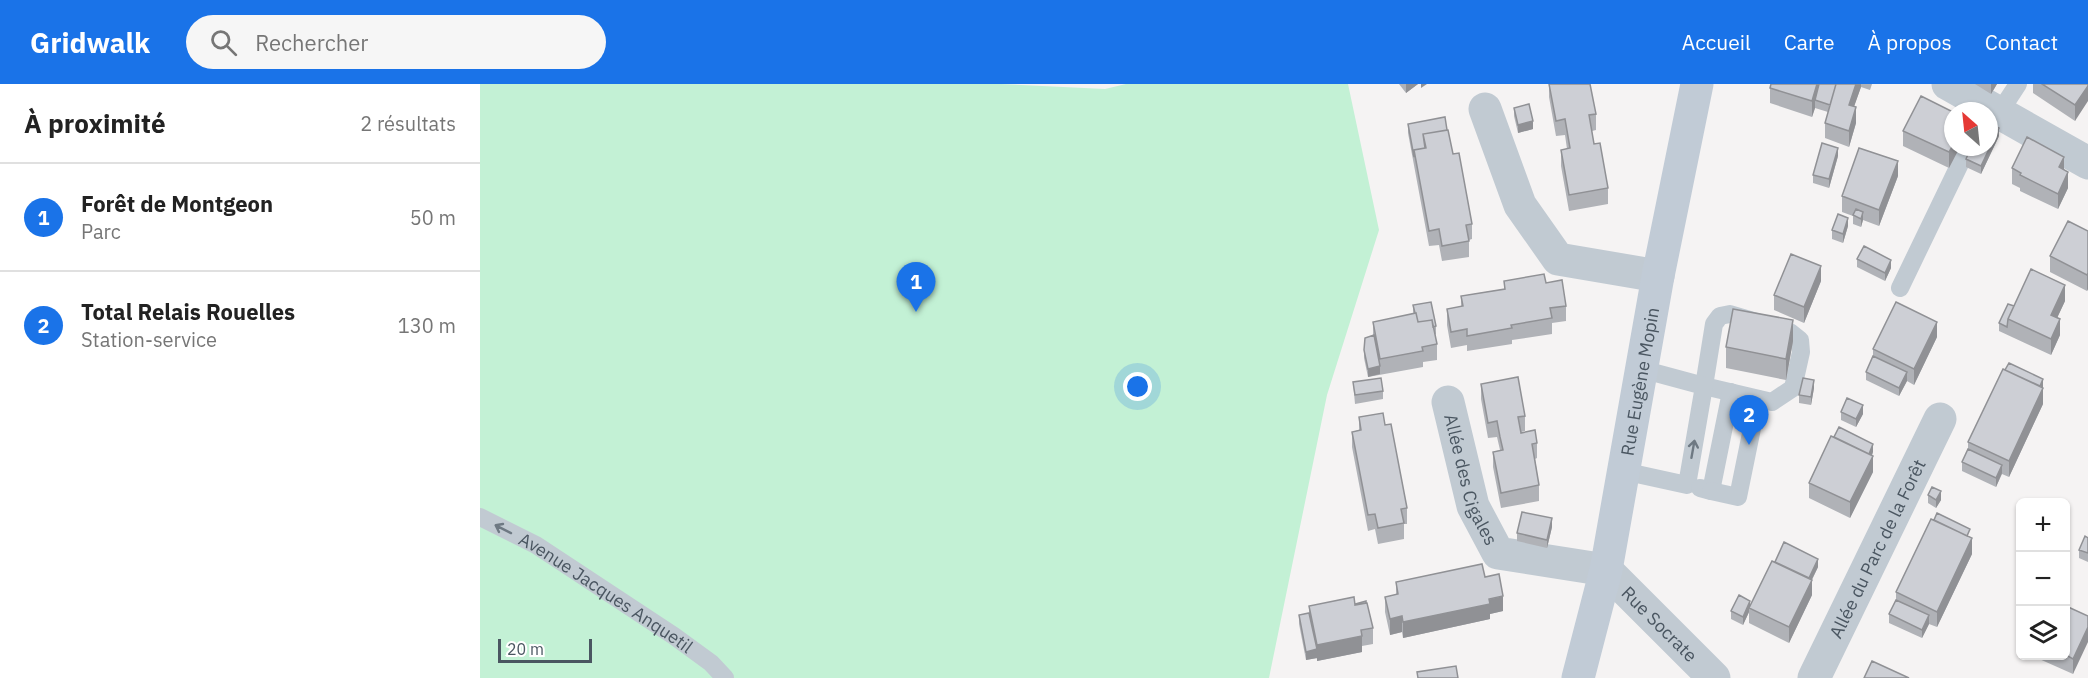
<!DOCTYPE html>
<html lang="fr">
<meta charset="utf-8">
<style>
body{margin:0;font-family:"IBM Plex Sans",sans-serif;background:#f6f6f6;color:#222}
.controls{position:absolute;right:18px;bottom:18px;display:grid;overflow:hidden;border-radius:9px;box-shadow:0 2px 4px #0004}
.controls button{width:54px;height:54px;display:grid;place-items:center;padding:0;border:0;border-bottom:2px solid #e0e0e0;background:#fff;color:#222;font:30px sans-serif}
.compass{position:absolute;left:1464px;top:18px;width:54px;height:54px;border-radius:50%;background:#fff;box-shadow:0 2px 4px #0004;rotate:333deg}
.scale{position:absolute;left:18px;bottom:15px;width:94px;box-sizing:border-box;padding-left:6px;border:3px solid #4a5661;border-top:0;font-size:16px;line-height:21px;white-space:nowrap;color:#4a5661;-webkit-text-stroke:4px #fff;paint-order:stroke}
.you{position:absolute;left:658px;top:303px;width:21px;height:21px;margin:-15px;border:4px solid #fff;border-radius:50%;background:#1a73e8;box-shadow:0 0 0 9px #1a73e833}
.badge{display:grid;place-items:center;width:39px;height:39px;border-radius:50%;background:#1a73e8;color:#fff;font-size:20px;font-weight:700}
.pin{position:absolute;translate:-50% -50px;filter:drop-shadow(0 2px 3px #0008)}
.pin::after{content:'';position:absolute;top:32px;width:21px;height:18px;background:inherit;clip-path:polygon(0 0,100% 0,50% 100%)}
.list{margin:0;padding:0;list-style:none}
h2{display:flex;justify-content:space-between;align-items:center;height:78px;margin:0;padding:0 24px;font-size:26px}
h2 small{font-size:20px;font-weight:400;color:#767676}
.list li{display:grid;grid-template-columns:39px 1fr auto;gap:18px;align-items:center;box-sizing:border-box;height:108px;padding:0 24px;border-top:2px solid #e0e0e0}
.list b{display:block;font-size:22px;white-space:nowrap}
.list p{margin:0;font-size:20px;white-space:nowrap;color:#767676}
.list em{font-size:20px;font-style:normal;color:#767676}
.icon{flex:none;width:33px;height:33px;fill:none;stroke:currentColor;stroke-width:2;stroke-linecap:round;stroke-linejoin:round}
.map{position:relative;flex:none;width:1608px;height:594px;overflow:hidden}
header{display:flex;align-items:center;gap:36px;box-sizing:border-box;height:84px;padding:0 30px;background:#1a73e8;color:#fff}
header strong{font-size:28px}
nav{display:flex;gap:33px;margin-inline-start:auto;font-size:21px}
.search{width:420px;height:54px;background:#f6f6f6;display:flex;align-items:center;gap:15px;box-sizing:border-box;padding:0 21px;border-radius:33px;color:#767676;font-size:22px}
main{display:flex}
aside{flex:1;background:#fff}
.map>svg:first-child{display:block}
.green{fill:#c3f1d5}
.lines{fill:none;stroke-linecap:round;stroke-linejoin:round}
.service{stroke:#c1cad2;stroke-width:18}
.minor{stroke:#c1cad2;stroke-width:33}
.tertiary{stroke:#c1cad2;stroke-width:33}
.secondary{stroke:#c1cbd6;stroke-width:33}
.wall{fill:#b0b2b7}
.shaded-wall{fill:#909195}
.building{fill:#cdcfd5;stroke:#909195;stroke-width:1.5}
.oneway{stroke:#6e7983}
.labels{text-anchor:middle;dominant-baseline:central;stroke-width:6;stroke-linejoin:round;paint-order:stroke}
.street-label{font-size:18px;fill:#4a5661;stroke:#fff}
</style>
<header>
<strong>Gridwalk</strong>
<div class="search"><svg class="icon" aria-label="search" viewBox="0 0 24 24"><circle cx="10" cy="10" r="6"/><path d="M15 15l6 6"/></svg>Rechercher</div>
<nav><a>Accueil</a><a>Carte</a><a>À propos</a><a>Contact</a></nav>
</header>
<main>
<aside>
<h2>À proximité<small>2 résultats</small></h2>
<ul class="list">
<li><span class="badge">1</span><div><b>Forêt de Montgeon</b><p>Parc</p></div><em>50 m</em></li>
<li><span class="badge">2</span><div><b>Total Relais Rouelles</b><p>Station-service</p></div><em>130 m</em></li>
</ul>
</aside>
<div class="map">
<svg width="1608" height="594" viewBox="0 0 1608 594">
<rect width="100%" height="100%" fill="#f5f3f3"/>
<!-- green -->
<path class="green" d="M0 0H521L625 5 646 0H868L899 146 847 311 789 594H0Z"/>
<g class="lines">
<!-- service -->
<g class="service">
<path d="M1519 29 1538 0"/>
<path d="M1420 204 1488 63"/>
<path d="M1250 230 1310 248 1320 256 1321 268 1313 304 1292 318 1224 302 1234 240 1240 232Z"/>
<path d="M1143 387 1207 401 1224 302 1161 285"/>
<path d="M1220 404 1231 407 1251 308"/>
<path d="M1231 407 1258 413 1278 315"/>
<path id="s1" d="M0 433 56 461 194 552 231 579 245 594"/>
</g>
<!-- minor -->
<g class="minor">
<path d="M1468 0 1608 79"/>
<path d="M1005 25 1040 121 1078 175 1178 192"/>
<path id="s2" d="M968 318 993 422 1018 469 1126 486"/>
<path id="s3" d="M1334 594 1460 335"/>
</g>
<!-- tertiary -->
<path class="tertiary" id="s4" d="M1126 486 1234 594"/>
<!-- secondary -->
<path class="secondary" id="s5" d="M1098 594 1126 486 1178 192 1217 0"/>
</g>
<!-- wall -->
<path class="wall" d="M919 0H938L926 9Z
M1069 0 1116 30V46L1112 47 1114 60 1128 104V120L1089 127 1081 82V66L1087 65 1085 51 1076 52 1069 13Z
M1290 0H1392L1390 6 1381 3 1374 22 1376 39 1369 63 1345 54V39L1348 28 1335 24 1332 33 1290 19V4L1291 0Z
M1495 0H1517L1511 10Z
M1553 0H1608L1595 37 1553 9Z
M1034 24 1053 45 1038 49 1034 32Z
M1473 28 1469 84 1423 62V47Z
M928 40 967 46 992 140V155L989 156V173L962 177 959 161 949 162 928 49Z
M1519 52 1501 90 1486 83V75Z
M1358 72 1349 104 1333 99V91Z
M1532 84 1584 86 1588 104 1578 125 1540 107V104L1532 100Z
M1418 92 1399 142 1383 136 1381 143 1373 140V132L1362 128V112Z
M1368 142 1363 159 1352 155V146Z
M1608 147V205L1607 207 1570 188V172Z
M1377 175 1411 184 1405 197 1377 183Z
M1024 197 1066 199 1086 222V237L1072 239V250L1032 256V260L987 267V261L971 264 967 241V225L981 223V212L1024 205Z
M1341 197 1324 239 1294 226V211Z
M1585 217 1577 234 1580 251 1571 271 1519 247V239L1534 222Z
M933 221 956 242V250L955 251 957 260V276L943 278V283L888 293 884 274V266L893 252V238L933 230Z
M1457 253 1434 301 1427 297 1419 312 1386 296V288L1393 272V265Z
M1313 257 1306 296 1246 284V263Z
M873 298 903 307V315L875 320Z
M1001 300 1045 332V347L1041 348 1057 359V374L1055 375 1059 401V417L1021 424 1013 383V368L1020 366 1017 353 1008 354 1001 315Z
M1563 303V320L1529 393 1522 390 1516 403 1482 387V378L1488 365V358Z
M1334 304 1331 321 1319 319V311Z
M1361 328 1383 330 1376 343 1361 336Z
M879 333 905 341 927 424V440H924V455L898 460 895 445 888 447 872 363V348L879 346Z
M1393 368 1392 372 1393 388 1370 434 1329 414V399Z
M1448 411 1461 416 1456 424 1448 419Z
M1072 443 1067 464 1037 457V449Z
M1490 454 1492 470 1457 543 1449 540 1442 554 1409 539V530L1416 516V508Z
M1608 454V478L1599 474V466Z
M1295 478 1338 483 1332 496V511L1309 559 1269 539V528L1263 541 1251 535V527L1270 521Z
M1005 493 1023 527 1010 530V535L923 554 922 548 910 551 905 528V513L916 511V498Z
M875 520 893 544V560L882 562V568L837 577V574L826 576 819 540V531L829 529V522Z
M1608 532 1593 590 1557 574V572H1586Z"/>
<!-- shaded-wall -->
<path class="shaded-wall" d="M926 0H938L926 9Z
M941 0H947L941 4Z
M1337 0H1342L1335 16V24L1332 33V17Z
M1376 0H1381V3L1369 37V21Z
M1511 0H1517L1511 10Z
M1608 2V17L1595 37V21Z
M1376 23V39L1369 63V47Z
M1053 37V45L1038 49V41Z
M1519 44V52L1501 90V82Z
M1473 61V63H1480L1469 84V68Z
M1358 64V72L1349 104V95Z
M1584 73V88L1579 83Z
M1418 77V92L1399 142V126Z
M1588 88V104L1578 125V110Z
M1383 128V136L1381 143V135Z
M1368 134V142L1363 159V150Z
M1411 176V184L1405 197V189Z
M1341 182V197L1324 239V223Z
M1608 189V205L1607 207V191Z
M1585 201V217L1571 247V231Z
M1580 235V251L1571 271V255Z
M1313 236V257L1306 296V275Z
M1457 238V253L1434 301V285Z
M900 282V290L888 293V285Z
M1427 288V297L1419 312V304Z
M1563 295V303L1557 316V308Z
M1334 296V304L1331 321V313Z
M1563 304V320L1529 393V377Z
M1383 321V330L1376 343V335Z
M1393 360V368L1386 384V376Z
M1393 372V388L1370 434V418Z
M1522 381V389L1516 403V394Z
M1461 407V416L1456 424V416Z
M1072 434V443L1067 464V456Z
M1492 454V470L1457 543V528Z
M1338 475V483L1331 497 1332 496V511L1309 559V543L1326 500Z
M1023 512V527L1010 530V535L923 554V538Z
M1270 517V524H1269V528L1263 541V533Z
M1449 531V540L1442 554V546Z
M922 532V548L910 551V535Z
M1608 543V558L1593 590V575Z
M882 552V568L837 577V561Z
M837 565V574L826 576V568Z"/>
<!-- building -->
<path class="building" d="M1069 0H1110L1116 30 1109 31 1114 60 1120 59 1128 104 1089 111 1081 66 1090 64 1085 35 1076 37Z
M1291 0H1337L1332 17 1290 4Z
M1339 0H1356L1350 21 1335 16Z
M1356 0H1376L1369 21 1376 23 1369 47 1345 39Z
M1562 0H1608V2L1595 21Z
M1441 12 1473 28V61L1469 68 1423 47Z
M1049 20 1053 37 1038 41 1034 24Z
M965 33 967 46 943 50 945 64 934 66V73L928 40Z
M1509 39 1519 44 1501 82 1486 75 1491 63H1509Z
M968 46 973 70 979 69 992 140 986 141 989 157 962 162 959 145 949 147 934 66 946 64 943 50Z
M1547 53 1584 73 1579 83 1588 88 1578 110 1540 91 1541 89 1532 84Z
M1342 59 1358 64 1349 95 1333 91Z
M1379 64 1418 77 1399 126 1362 112Z
M1376 125 1383 128 1381 135 1373 131Z
M1358 130 1368 134 1363 150 1352 146Z
M1588 137 1608 147V189L1607 191 1570 172Z
M1384 162 1411 176 1405 189 1377 175Z
M1311 170 1341 182 1324 223 1294 211Z
M1551 185 1585 201 1571 231 1580 235 1571 255 1528 235Z
M1064 190 1066 199 1082 196 1086 222 1070 224 1072 234 1031 241 1032 244 987 252V245L971 248 967 225 983 222 981 212 1025 205 1024 197Z
M951 218 956 242 953 243 952 236 938 238 936 229H935L933 221Z
M1416 218 1457 238 1434 285 1393 265Z
M1528 220 1534 222 1528 235 1527 243 1519 239Z
M1253 225 1313 236 1306 275 1246 263Z
M936 229 938 238 952 236 957 260 942 263 943 267 900 275 893 238Z
M894 251 900 282 888 285 884 266 885 254Z
M1393 272 1427 288 1419 304 1386 288Z
M1529 279 1563 295 1560 302 1525 286Z
M1523 285 1563 304 1529 377 1488 358Z
M1038 293 1045 332 1038 333 1041 349 1055 346 1057 359 1052 360 1059 401 1021 409 1013 368 1023 366 1020 353 1017 337 1008 339 1001 300Z
M901 294 903 307 875 311 873 298Z
M1323 294 1334 296 1331 313 1319 311Z
M1367 314 1383 321 1376 335 1361 328Z
M903 329 905 341 911 340 927 424 921 425 924 439 898 444 895 430 888 431 872 348 881 346 879 333Z
M1359 343 1393 360 1389 370 1354 353Z
M1351 352 1393 372 1370 418 1329 399Z
M1488 365 1522 381 1516 394 1482 378Z
M1452 403 1461 407 1456 416 1448 411Z
M1042 428 1072 434 1067 456 1037 449Z
M1457 429 1490 445 1487 452 1454 436Z
M1451 435 1492 454 1457 528 1416 508Z
M1605 452 1608 454V469L1599 466Z
M1304 458 1338 475 1329 494 1295 478Z
M1292 477 1332 496 1309 543 1269 524Z
M1002 480 1005 493 1019 490 1023 512 1009 515 1010 520 923 538 922 532 910 535 905 513 918 510 916 498Z
M1259 511 1270 517 1263 533 1251 527Z
M874 513 875 521 887 519 893 544 881 546 882 552 837 561 829 522Z
M1416 516 1449 531 1442 546 1409 530Z
M886 517V519L875 521V520Z
M1586 522 1608 532V543L1593 575 1586 571Z
M829 529 837 565 826 568 819 531Z
M1392 577 1429 594H1384Z
M976 582 978 594H938L937 588Z"/>
<!-- one-way arrows -->
<defs><path id="oneway-shaft" d="M-6 0H5M1.5-3L5.5 0L1.5 3" fill="none" stroke-width="1.6" stroke-linecap="round" stroke-linejoin="round" transform="scale(1.5)"/></defs>
<g class="oneway">
<use href="#oneway-shaft" transform="translate(1213 365) rotate(-80)"/>
<use href="#oneway-shaft" transform="translate(23 445) rotate(-153)"/>
</g>
<g class="labels">
<!-- street labels -->
<g class="street-label">
<text stroke="none"><textPath href="#s5" startOffset="303">Rue Eugène Mopin</textPath></text>
<text stroke="none"><textPath href="#s2" startOffset="81">Allée des Cigales</textPath></text>
<text stroke="none"><textPath href="#s3" startOffset="144">Allée du Parc de la Forêt</textPath></text>
<text stroke="none"><textPath href="#s1" startOffset="147">Avenue Jacques Anquetil</textPath></text>
<text stroke="none"><textPath href="#s4" startOffset="76">Rue Socrate</textPath></text>
</g>
</g>
</svg>
<div class="controls">
<button>+</button>
<button>−</button>
<button><svg class="icon" aria-label="layers" viewBox="0 0 24 24"><path d="M12 4l9 5-9 5-9-5zM3 14l9 5 9-5"/></svg></button>
</div>
<svg class="compass" viewBox="-18 -18 36 36"><path d="M0-13l5 13h-10z" fill="#e53935"/><path d="M0 13l5-13h-10z" fill="#767676"/></svg>
<div class="scale">20 m</div>
<div class="you"></div>
<div class="pin badge" style="left:436px;top:228px">1</div>
<div class="pin badge" style="left:1269px;top:361px">2</div>
</div>
</main>
